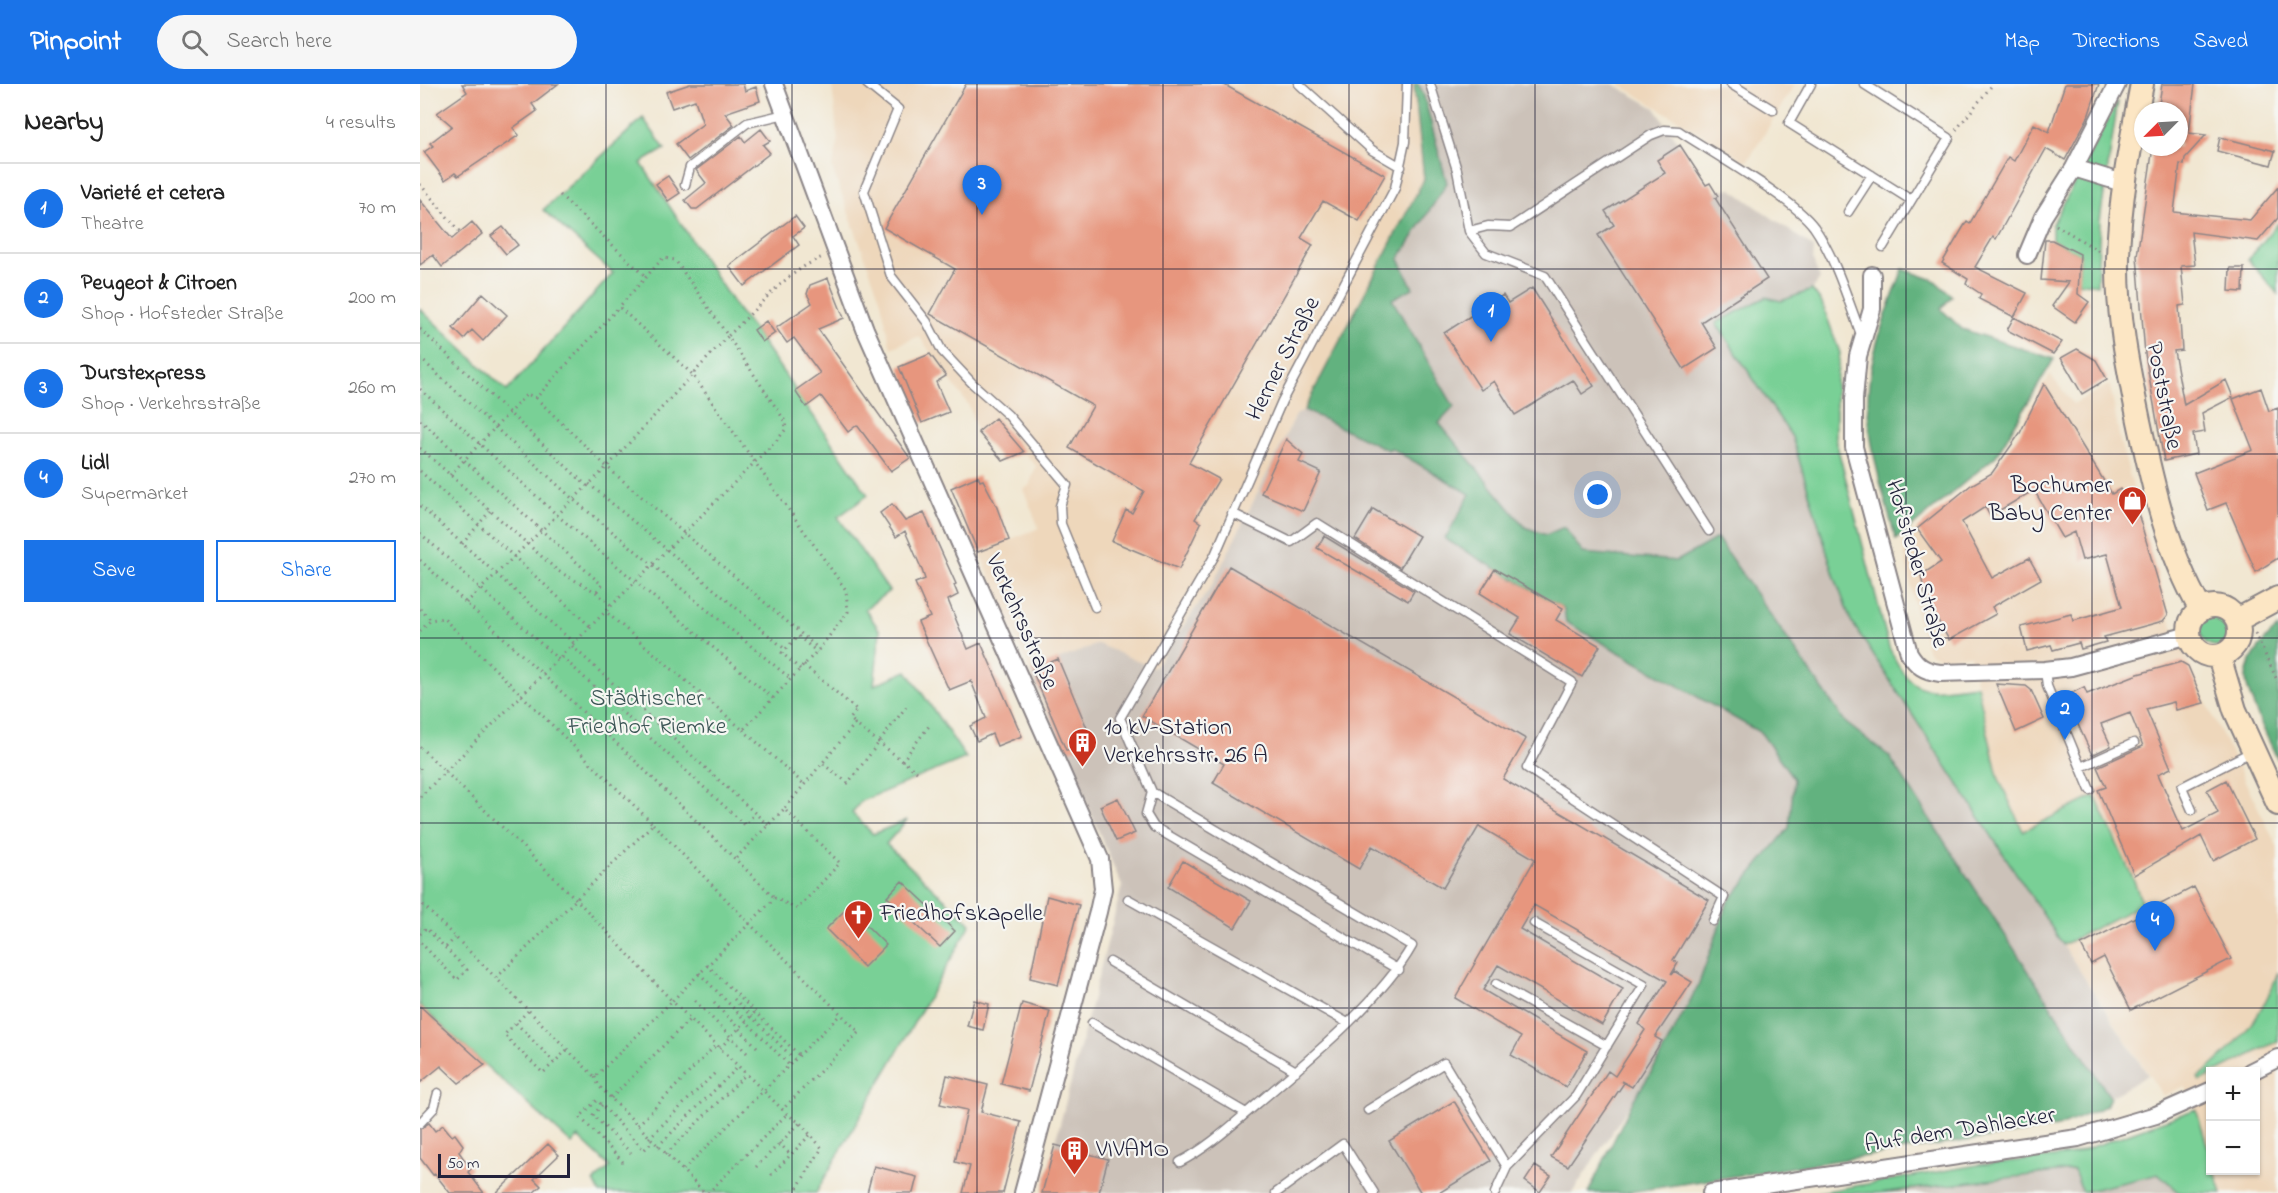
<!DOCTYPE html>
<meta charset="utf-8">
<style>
body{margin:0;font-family:"Indie Flower",sans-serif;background:#f6f6f6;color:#222}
.controls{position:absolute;right:18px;bottom:18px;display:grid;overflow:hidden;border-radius:0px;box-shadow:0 2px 4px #0004}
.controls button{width:54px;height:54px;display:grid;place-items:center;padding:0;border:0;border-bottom:2px solid #e0e0e0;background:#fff;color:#222;font:30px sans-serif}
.compass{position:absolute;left:1714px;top:18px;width:54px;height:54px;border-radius:50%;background:#fff;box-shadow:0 2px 4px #0004;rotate:246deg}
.scale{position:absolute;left:18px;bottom:15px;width:132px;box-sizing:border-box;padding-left:6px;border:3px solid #22223b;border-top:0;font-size:16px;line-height:21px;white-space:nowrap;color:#22223b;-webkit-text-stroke:4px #f6f6f2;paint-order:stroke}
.you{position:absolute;left:1178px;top:411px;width:21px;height:21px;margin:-15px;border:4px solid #fff;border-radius:50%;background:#1a73e8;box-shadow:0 0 0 9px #1a73e833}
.badge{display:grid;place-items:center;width:39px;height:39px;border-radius:50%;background:#1a73e8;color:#fff;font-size:20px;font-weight:700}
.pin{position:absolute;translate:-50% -50px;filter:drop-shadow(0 2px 3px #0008)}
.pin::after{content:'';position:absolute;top:32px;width:21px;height:18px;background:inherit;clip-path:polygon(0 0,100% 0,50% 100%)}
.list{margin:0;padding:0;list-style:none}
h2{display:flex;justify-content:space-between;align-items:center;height:78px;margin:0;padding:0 24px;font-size:26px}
h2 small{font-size:20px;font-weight:400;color:#767676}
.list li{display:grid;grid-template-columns:39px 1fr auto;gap:18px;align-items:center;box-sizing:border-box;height:90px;padding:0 24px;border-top:2px solid #e0e0e0}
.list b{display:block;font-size:22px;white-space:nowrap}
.list p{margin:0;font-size:20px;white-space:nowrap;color:#767676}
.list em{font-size:20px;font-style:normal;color:#767676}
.actions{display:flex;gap:12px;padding:18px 24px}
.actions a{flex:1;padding:14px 0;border:2px solid #1a73e8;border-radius:0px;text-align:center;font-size:21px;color:#1a73e8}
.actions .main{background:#1a73e8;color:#fff}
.icon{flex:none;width:33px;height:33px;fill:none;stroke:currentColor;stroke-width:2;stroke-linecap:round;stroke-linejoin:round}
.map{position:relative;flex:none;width:1858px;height:1109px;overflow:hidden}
header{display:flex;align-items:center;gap:36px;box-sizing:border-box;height:84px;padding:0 30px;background:#1a73e8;color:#fff}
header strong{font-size:28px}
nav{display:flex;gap:33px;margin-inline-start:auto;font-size:21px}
.search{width:420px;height:54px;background:#f6f6f6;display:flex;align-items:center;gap:15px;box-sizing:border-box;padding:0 21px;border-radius:33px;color:#767676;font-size:22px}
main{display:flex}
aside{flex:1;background:#fff}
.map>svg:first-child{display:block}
.built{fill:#eed7bb}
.industrial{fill:#ccc2b9}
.green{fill:#79d096;stroke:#4e7968;stroke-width:1.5}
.forest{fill:#62b27f;stroke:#426a5d;stroke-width:1.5}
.building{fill:#e7967e}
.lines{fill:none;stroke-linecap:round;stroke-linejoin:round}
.lane-casing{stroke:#8a8486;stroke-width:11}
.street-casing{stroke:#8a8486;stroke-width:20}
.secondary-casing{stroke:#8a8486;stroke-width:26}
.path{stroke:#8a8486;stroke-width:3;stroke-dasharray:1.5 4.5;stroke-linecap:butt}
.lane{stroke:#fff;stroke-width:8}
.street{stroke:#fff;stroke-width:16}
.secondary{stroke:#fce6c4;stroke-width:22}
.grid{fill:none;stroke:#22223b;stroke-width:1.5;stroke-opacity:0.55}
.labels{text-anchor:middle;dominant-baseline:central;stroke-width:4.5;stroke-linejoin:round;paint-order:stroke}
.street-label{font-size:24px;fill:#22223b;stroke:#f6f6f2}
.poi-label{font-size:24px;fill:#22223b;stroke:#f6f6f2;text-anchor:start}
.park-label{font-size:24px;fill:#3c5656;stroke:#f6f6f2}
</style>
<header>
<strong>Pinpoint</strong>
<div class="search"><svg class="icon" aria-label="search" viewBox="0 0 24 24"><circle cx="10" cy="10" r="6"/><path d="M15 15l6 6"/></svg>Search here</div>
<nav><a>Map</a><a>Directions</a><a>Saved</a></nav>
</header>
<main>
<aside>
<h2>Nearby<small>4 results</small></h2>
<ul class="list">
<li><span class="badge">1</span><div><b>Varieté et cetera</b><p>Theatre</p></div><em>70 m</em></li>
<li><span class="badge">2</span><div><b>Peugeot &amp; Citroen</b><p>Shop · Hofsteder Straße</p></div><em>200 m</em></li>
<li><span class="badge">3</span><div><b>Durstexpress</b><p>Shop · Verkehrsstraße</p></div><em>260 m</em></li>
<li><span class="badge">4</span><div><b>Lidl</b><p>Supermarket</p></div><em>270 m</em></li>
</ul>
<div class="actions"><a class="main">Save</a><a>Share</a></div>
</aside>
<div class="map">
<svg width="1858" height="1109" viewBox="0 0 1858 1109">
<rect width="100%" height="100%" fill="#f6f6f2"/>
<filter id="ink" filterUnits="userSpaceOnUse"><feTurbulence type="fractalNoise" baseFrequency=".0167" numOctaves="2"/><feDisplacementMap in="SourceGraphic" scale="12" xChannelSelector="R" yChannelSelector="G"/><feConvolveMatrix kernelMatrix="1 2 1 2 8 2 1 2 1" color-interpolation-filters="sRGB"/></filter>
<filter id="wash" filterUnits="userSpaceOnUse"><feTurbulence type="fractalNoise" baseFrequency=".008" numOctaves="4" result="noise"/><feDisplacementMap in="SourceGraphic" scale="24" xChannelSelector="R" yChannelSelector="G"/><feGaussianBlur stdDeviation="1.35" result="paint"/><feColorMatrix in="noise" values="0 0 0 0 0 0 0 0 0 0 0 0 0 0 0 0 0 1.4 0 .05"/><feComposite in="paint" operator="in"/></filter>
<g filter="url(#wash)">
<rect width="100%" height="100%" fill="#f1e7d2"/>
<!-- built -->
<path class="built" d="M412 0H994L1004 95 884 326 876 331 792 501 733 584 638 575 610 587 559 468 619 444 603 405 609 402 616 382 604 369 582 378 557 348 549 322 499 252 471 264 461 217 412 84 418 60Z
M1199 0H1375L1327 78Z
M1630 290 1653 320 1690 300 1700 357 1750 535 1785 616 1858 764V1109H1802L1795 1087 1836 1086V988H1790V1071L1776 1025 1765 1002 1743 1012 1643 861 1722 821 1603 748 1578 693 1550 571 1520 574 1508 568 1496 528 1483 461 1497 445 1551 401 1572 389 1600 349Z"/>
<!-- industrial -->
<path class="industrial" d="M998 0H1193L1235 24 1286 100 1290 99 1296 108 1310 104 1394 164 1393 177 1400 195 1392 206 1361 217 1346 213 1296 239 1372 353 1415 494 1431 537 1728 991 1690 1013 1469 672 1426 639 1297 455 1257 477 1163 469 1144 443 1126 451 1105 443 1019 338 972 214 993 204 979 175 1027 99 1003 9Z
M884 326 967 366 970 364 1051 410 1025 455 1145 525 1146 538 1341 649 1374 695 1369 744 1308 818 1278 902 1234 984 1152 1109H622L702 802 610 587 678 560 734 584 792 501 876 331Z
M1654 1086 1662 1108 1739 1090 1760 1109H1459Z"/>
<!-- green -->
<path class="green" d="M1698 17 1680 136 1677 201 1658 198 1660 170 1632 156V141Z
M223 34 245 65 221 79 317 225 334 246 448 411 418 433 469 507 445 525 460 547 454 601 487 587 546 674 441 717 432 729 453 750 487 736 466 760 551 840 396 1109H180L174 1097 190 1083 158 1053 152 1060 0 922V225L87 307 193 189 123 126Z
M1858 139V210L1828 176Z
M1392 206 1402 219 1420 269 1416 298V357L1469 563C1493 615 1506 607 1557 601L1578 693 1603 747 1675 712 1715 799 1722 820 1643 861 1431 537 1415 494 1372 353 1296 239 1346 213 1361 217Z
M1780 546a16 16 0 1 1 32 0a16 16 0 1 1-32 0Z
M1858 888V957L1799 987 1790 988V992L1780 997 1778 994C1813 965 1844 932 1858 888Z
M1776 1025 1790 1071V1086L1795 1087 1802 1109H1760L1739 1090 1662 1108 1654 1086 1459 1109H1395L1557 1081 1650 1071Z"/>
<!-- forest -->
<path class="forest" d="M994 0H998L1003 9 1027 99 979 175 993 204 972 215 1034 323 1019 339 1105 443 1126 451 1144 443 1163 469 1257 477 1297 454 1426 639 1469 672 1690 1013 1686 1022 1638 1043 1203 1109H1168L1214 1015 1234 984 1278 902 1308 818 1369 744 1374 695 1341 649 1146 538 1144 525 1025 455 1050 410 971 364 968 366 884 326 1004 95Z
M1483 185 1514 196 1532 212 1521 225 1542 245 1634 275 1576 372 1476 456C1464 411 1448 364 1448 317 1448 272 1467 228 1483 185Z
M1858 544V676C1851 661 1825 609 1826 594 1826 577 1846 553 1858 544Z"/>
<g id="blocks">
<!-- building -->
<path class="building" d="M42 0H138L112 20 117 27 93 44 99 51 38 92 35 89 25 96 4 68 13 62 10 59 32 42 17 29 47 8Z
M270 0H323L325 7 336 3 340 17 305 29 314 41 268 76 256 60 283 40 275 16 252 24 246 8Z
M546 0H803L965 91 939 137 903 117 881 154 893 161 769 379 799 395 775 435 781 439 759 485 692 457 706 426 712 429 724 407 649 364 673 322 510 230 535 185 464 144Z
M1645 0H1679L1668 33 1645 76 1626 65 1576 155 1573 153 1555 183 1607 209 1594 233 1559 215 1561 210 1546 200 1548 195 1522 179 1547 137 1550 139 1588 73 1594 77 1614 40 1629 48Z
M1742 0H1775L1769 49 1786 51 1765 74 1764 81 1760 80 1754 128 1830 136 1858 103V134L1838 157 1771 148 1775 181 1761 182 1765 221 1759 222 1762 266 1754 267 1764 321 1806 296 1813 313 1782 329 1785 348 1773 350 1776 370 1744 377 1725 270 1717 172 1733 63H1759V27H1738Z
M341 45 350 57 343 61 350 69 277 125H272L265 116 286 99 276 86 321 52 325 58Z
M1800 53 1855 67 1851 81 1797 67Z
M1260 61 1286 101 1290 99 1298 112 1295 114 1347 195 1281 238 1297 264 1264 285 1178 151 1194 141 1185 127 1245 89 1237 76Z
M248 92 260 109 248 117 236 100Z
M0 116 32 155 52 138 62 150 22 183 13 171 0 181Z
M375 132 384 144 373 152 379 161 324 202 309 182Z
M83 143 98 161 86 170 71 152Z
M1625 156H1632L1660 170 1658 210 1669 218 1655 238 1632 222 1649 198 1621 196Z
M1810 184H1824L1823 208 1809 207Z
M408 194 424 234 398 245 490 374 471 387 437 341 428 348 401 312 386 323 377 310 376 306 400 289 374 254 367 259 356 244 392 219 387 210 390 201Z
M1112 204 1174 302 1162 310 1153 296 1095 331 1074 297 1061 306 1024 249 1083 211 1088 219Z
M63 209 87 231 63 257 52 246 44 255 33 244Z
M1594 233 1642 258 1633 270 1587 246Z
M346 237 355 249 342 258 334 246Z
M1657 265 1676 276 1687 295 1662 310 1641 274Z
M510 270 526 292 516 298 529 328 502 339 479 283Z
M1624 300 1692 410 1700 405 1709 420 1715 419 1748 531 1743 537 1684 553 1686 558 1661 565 1659 559 1633 566 1631 561 1607 567 1601 543 1651 530 1653 537 1702 523 1687 470 1662 476 1654 448 1642 454 1614 406 1570 432 1565 423 1542 438 1572 494 1609 474 1621 495 1572 523 1576 530 1529 556 1505 513 1501 491 1521 478 1497 445 1551 401 1572 389 1600 349Z
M1841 304 1849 327 1858 324V474L1836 488 1806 419 1788 426 1774 389 1833 366 1813 315Z
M575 334 604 368 583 377 558 348Z
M866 355 883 370 879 378 901 388 883 427 841 409Z
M558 392 560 397 563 396 576 421 589 456 558 468 531 404Z
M472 420 485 437 504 429 536 500 534 501 538 511 528 516 548 565 561 559 602 652 577 662 572 650 557 657 550 642 566 634 551 597 529 606 498 538 510 533 495 499 505 495 502 486 485 447 476 453 460 429Z
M953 425 999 452 980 484 935 455Z
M904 452 994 507 988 517 897 464Z
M809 482 1106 655 1083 695 1289 816 1253 876 1258 879 1251 891 1254 887 1272 898 1235 953 1242 957 1212 1003 1201 997 1204 999 1148 1082 1131 1073 1188 987 1195 992 1225 946 1219 940 1247 897 1114 821 1100 845 1203 905 1182 941 1078 881 1063 906 1167 967 1146 1003 1091 971 1101 953 1035 914 1115 775 1059 742 1023 804 952 762 939 785 793 699 804 680 722 632Z
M1075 485 1143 524 1136 536 1180 562 1162 593 1090 550 1100 534 1060 509Z
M638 575 667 644 655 649 661 662 652 666H646L612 586Z
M1761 578 1768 582 1784 619 1756 626 1754 618 1726 625 1751 684 1738 690 1763 747 1798 729 1787 706 1806 696 1835 755 1793 777 1781 752 1714 791 1678 706 1686 703 1677 683 1723 662 1710 629 1681 640 1691 662 1672 671 1645 612 1664 603 1667 610 1718 590Z
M1576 600 1606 602 1611 606 1624 635 1596 648Z
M698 714 715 749 696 757 680 722Z
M763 777 831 817 815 844 748 803Z
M482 797 535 847 520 863 467 813Z
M1774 803 1811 875 1711 926 1684 873 1671 880 1661 861Z
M627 812 659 821 638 901 610 894Z
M428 823 466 861 444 883 406 845Z
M554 916 569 920 563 946 547 942Z
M602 919 630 927 609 1007 581 1000Z
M0 922 33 952 65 981 39 999 21 982 0 999Z
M527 991 568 1001 561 1028 601 1038 583 1109H543L550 1082 535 1078 547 1026 520 1020Z
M1034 1017 1071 1077 1019 1109H1001L969 1057Z
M9 1039 15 1047 23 1041 32 1052 35 1050 43 1061 39 1068 51 1085 48 1088 64 1109H30L15 1090 13 1091 0 1074V1045Z
M128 1060 139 1071 114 1095 121 1102 113 1109H76Z
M635 1061 688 1075 679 1109H622Z
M454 1082 497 1093 493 1109H447Z
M1115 1082 1131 1092 1120 1108 1105 1097Z"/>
</g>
</g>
<g filter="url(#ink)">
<use href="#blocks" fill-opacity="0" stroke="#8a8486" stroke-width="1.5"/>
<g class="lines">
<defs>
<path id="lane" d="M447 0 478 25 444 107 471 192 507 238 522 267 553 300 588 331 647 401 640 422 641 440 675 523
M879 0 952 66 981 83
M1010 0 1037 86 1049 147 1066 169 1125 192 1289 447
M1311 0 1353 26
M1391 0 1369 39 1491 116
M1444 0 1529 54 1463 163
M265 101 270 83 327 39 365 30
M1428 128 1452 91
M1049 147 1068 142 1091 143 1231 51 1244 46 1259 47C1292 69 1373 114 1394 143 1416 175 1428 217 1442 253
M812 429 871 458 897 439 1152 598 1107 684 1304 813 1293 837
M1625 586 1627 602 1670 706
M1661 683 1714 659
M732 708 992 862C961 917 886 978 837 1020 812 1041 789 1063 760 1078
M1772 726 1762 703 1833 667
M708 815 926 938
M690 878 876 987
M979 886 734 743 726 730 732 708 700 634 795 471 862 317 975 104 985 58 987 0
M1076 900 1187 962
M672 939 826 1029
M948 1026 1024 979 1087 1083
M0 1039 14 1024 18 1009
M856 1109 923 1060 954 1109
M1075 1109 1087 1083 1156 1012 1224 901 1114 839"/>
<path id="street" d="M354 0 445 245 680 775 683 805 678 828 603 1109
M1697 0 1654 84 1706 100
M1607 171 1623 133 1654 84
M1452 191V225L1438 272 1434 315V363L1489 569C1497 582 1504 587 1520 589L1625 586 1651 583 1769 551
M1830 988 1858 974
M1291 1109 1658 1054 1736 1031 1790 1007"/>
<path id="secondary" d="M1722 0C1711 57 1699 117 1698 175 1697 230 1708 284 1719 337 1733 402 1747 467 1781 526
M1769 547a25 25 0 1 1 50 0a25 25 0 1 1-50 0Z
M1817 536 1858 514
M1799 572 1815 626 1858 720"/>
</defs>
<!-- lane casing -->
<use href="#lane" class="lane-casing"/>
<!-- street casing -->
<use href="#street" class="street-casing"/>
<!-- secondary casing -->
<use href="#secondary" class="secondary-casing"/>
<!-- path -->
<path class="path" d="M1536 46 1573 0
M0 100 40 148
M140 111 226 193
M1636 141 1679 167
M0 245 167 402
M0 274 154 416 371 595
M0 305 137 431 354 615
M116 314 187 383 399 565
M0 336 182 501 176 508
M0 364 138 487 176 508 192 522
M0 387 171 543
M30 391 107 310 116 314 199 223 272 290 426 506 428 528 399 565 323 646 186 528
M169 400 365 565
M0 422 155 560
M0 449 139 576
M42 460 70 427
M0 476 205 667 355 814
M46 519 187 383 308 252 255 176 243 174 199 223
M0 525 11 536 23 534 233 740 76 894
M0 547 11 536
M1835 549 1858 598
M152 562 348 741
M142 573 325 741 335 729
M384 581 437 626 430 635 435 639
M380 585 362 569 378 552 397 568
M323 646 385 701
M0 663 156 815 252 917 175 993 0 818
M482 677 509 642
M403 680 428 699 486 623
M0 684V685
M0 713 358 355 366 345 365 337 308 252C336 226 366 187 403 173
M233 740 328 838 439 948 362 1026
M316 774 364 725
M0 850 6 844 47 886 37 896 0 858
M26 863 35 854
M287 881 379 971
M279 889 369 981
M314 915 374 975
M275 917 329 971
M294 919 337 963
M108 927 84 951 123 989 147 966
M96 939 134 978
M300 964 335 928
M175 993 179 1002 285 1109
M191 1014 270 935
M182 1021 173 1031 211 1069
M218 1041 296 961
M229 1054 296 988
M359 1059 370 1070
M238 1062 318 983
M246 1070 326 990
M203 1078 160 1033 177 1016 224 1066 233 1057
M336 1083 380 1039
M263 1086 421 930
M351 1091 391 1050
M288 1109 367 1030
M374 1109 402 1064 380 1039 367 1030 252 917 355 814 377 825 420 779 364 725 435 640 497 688"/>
<!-- lane -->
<use href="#lane" class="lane"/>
<!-- street -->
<use href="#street" class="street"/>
<!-- secondary -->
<use href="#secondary" class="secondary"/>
</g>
</g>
<!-- grid -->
<path class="grid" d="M186 0V1109M372 0V1109M557 0V1109M743 0V1109M929 0V1109M1115 0V1109M1301 0V1109M1486 0V1109M1672 0V1109M0 185H1858M0 370H1858M0 554H1858M0 739H1858M0 924H1858"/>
<!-- icons -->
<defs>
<symbol id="shop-pin" viewBox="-11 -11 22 30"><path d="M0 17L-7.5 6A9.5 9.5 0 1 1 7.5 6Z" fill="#c8321e" stroke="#f6f6f2"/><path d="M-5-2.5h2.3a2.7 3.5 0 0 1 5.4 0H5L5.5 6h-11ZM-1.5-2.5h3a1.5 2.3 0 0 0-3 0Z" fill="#fff"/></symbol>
<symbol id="building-pin" viewBox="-11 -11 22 30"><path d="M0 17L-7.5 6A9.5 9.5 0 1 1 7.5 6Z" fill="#c8321e" stroke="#f6f6f2"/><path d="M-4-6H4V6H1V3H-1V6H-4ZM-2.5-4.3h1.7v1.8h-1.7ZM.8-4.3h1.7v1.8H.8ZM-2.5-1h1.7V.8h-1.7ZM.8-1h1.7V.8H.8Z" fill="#fff"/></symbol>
<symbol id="church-pin" viewBox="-11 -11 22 30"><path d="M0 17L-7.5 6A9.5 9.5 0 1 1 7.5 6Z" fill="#c8321e" stroke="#f6f6f2"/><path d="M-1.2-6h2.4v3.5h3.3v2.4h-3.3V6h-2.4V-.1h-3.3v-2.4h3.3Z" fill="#fff"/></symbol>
</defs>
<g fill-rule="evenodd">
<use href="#shop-pin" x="1696" y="400" width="33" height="45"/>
<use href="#building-pin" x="646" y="642" width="33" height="45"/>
<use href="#church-pin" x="422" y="814" width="33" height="45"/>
<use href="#building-pin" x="638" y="1050" width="33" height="45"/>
</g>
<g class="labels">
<!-- street labels -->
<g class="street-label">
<text transform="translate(864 275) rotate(-63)">Herner Straße</text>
<text transform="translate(1743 312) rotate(79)">Poststraße</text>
<text transform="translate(1496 480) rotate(74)">Hofsteder Straße</text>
<text transform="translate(601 538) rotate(66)">Verkehrsstraße</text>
<text transform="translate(1540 1047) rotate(-9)">Auf dem Dahlacker</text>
</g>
<!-- poi labels -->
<g class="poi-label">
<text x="1692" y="402" text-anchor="end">Bochumer<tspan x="1692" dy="28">Baby Center</tspan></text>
<text x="684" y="644">10 kV-Station<tspan x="684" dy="28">Verkehrsstr. 26 A</tspan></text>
<text x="460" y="830">Friedhofskapelle</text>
<text x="676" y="1066">VIVAMO</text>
</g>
<!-- park labels -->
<g class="park-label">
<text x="227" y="615">Städtischer<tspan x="227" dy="28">Friedhof Riemke</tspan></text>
</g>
</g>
</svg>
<div class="controls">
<button>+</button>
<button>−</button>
</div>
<svg class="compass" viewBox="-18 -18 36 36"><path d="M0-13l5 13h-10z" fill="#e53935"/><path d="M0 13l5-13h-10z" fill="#767676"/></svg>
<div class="scale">50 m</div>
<div class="you"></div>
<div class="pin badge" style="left:1071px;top:258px">1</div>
<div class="pin badge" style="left:1645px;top:656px">2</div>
<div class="pin badge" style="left:562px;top:131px">3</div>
<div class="pin badge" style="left:1735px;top:867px">4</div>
</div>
</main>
